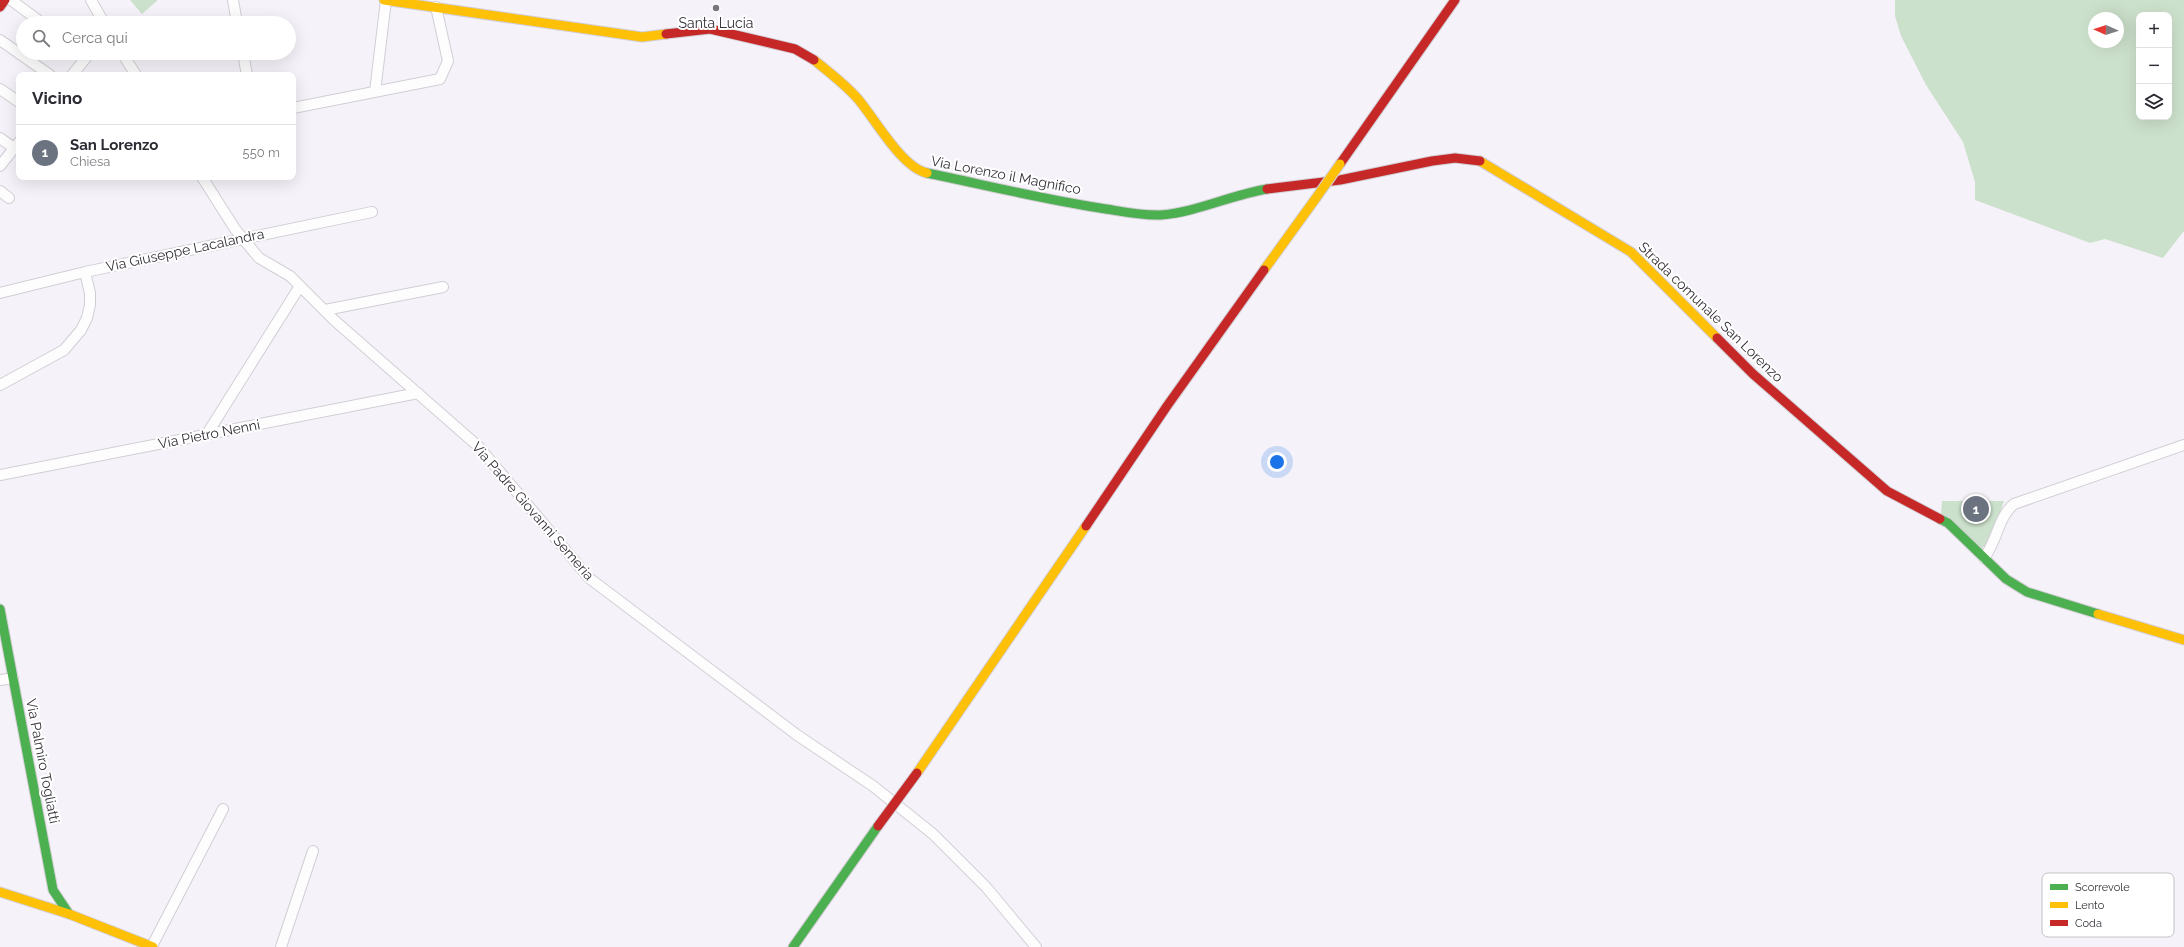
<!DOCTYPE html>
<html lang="it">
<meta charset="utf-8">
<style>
body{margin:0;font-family:Raleway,sans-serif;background:#f7f7f7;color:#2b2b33}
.controls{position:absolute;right:12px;top:12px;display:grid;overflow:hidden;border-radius:8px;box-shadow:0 4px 16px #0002}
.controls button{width:36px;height:36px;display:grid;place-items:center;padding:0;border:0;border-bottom:1px solid #e1e1e2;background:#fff;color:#2b2b33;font:20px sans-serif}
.compass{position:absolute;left:2088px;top:12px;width:36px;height:36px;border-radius:50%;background:#fff;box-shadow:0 4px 16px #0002;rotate:273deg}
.you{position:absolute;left:1277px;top:462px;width:14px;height:14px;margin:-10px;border:3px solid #fff;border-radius:50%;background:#1a73e8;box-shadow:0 0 0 6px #1a73e833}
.badge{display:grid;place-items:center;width:26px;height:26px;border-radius:50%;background:#79757c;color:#fff;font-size:13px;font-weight:700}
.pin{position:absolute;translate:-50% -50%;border:2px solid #fff;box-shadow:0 1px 4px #0006}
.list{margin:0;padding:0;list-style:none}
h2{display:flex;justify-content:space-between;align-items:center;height:52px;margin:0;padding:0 16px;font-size:17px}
h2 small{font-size:13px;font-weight:400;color:#7c7c81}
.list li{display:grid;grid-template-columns:26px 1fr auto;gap:12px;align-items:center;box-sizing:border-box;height:56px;padding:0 16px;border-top:1px solid #e1e1e2}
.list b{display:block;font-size:15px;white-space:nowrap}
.list p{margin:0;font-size:13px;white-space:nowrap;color:#7c7c81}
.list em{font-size:13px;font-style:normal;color:#7c7c81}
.icon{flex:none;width:22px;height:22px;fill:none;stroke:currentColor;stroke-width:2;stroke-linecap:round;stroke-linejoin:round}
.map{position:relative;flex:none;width:2184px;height:947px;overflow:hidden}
.search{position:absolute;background:#fff;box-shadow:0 4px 16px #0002;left:16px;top:16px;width:280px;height:44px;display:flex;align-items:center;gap:10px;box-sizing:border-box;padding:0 14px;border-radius:22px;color:#7c7c81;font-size:15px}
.panel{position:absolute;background:#fff;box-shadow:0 4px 16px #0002;left:16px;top:72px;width:280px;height:108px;border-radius:8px}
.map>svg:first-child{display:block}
.green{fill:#cce1cc;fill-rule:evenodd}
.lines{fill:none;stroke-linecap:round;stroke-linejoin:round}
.street-casing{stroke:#d2ced5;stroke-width:12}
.fast-casing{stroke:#d2ced5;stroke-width:11}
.slow-casing{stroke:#d2ced5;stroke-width:11}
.jam-casing{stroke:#d2ced5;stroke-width:11}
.street{stroke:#fefdfe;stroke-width:10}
.fast{stroke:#4caf50;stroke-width:9}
.slow{stroke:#ffc107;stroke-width:9}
.jam{stroke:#c62828;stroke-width:9}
.slow-bridge-casing{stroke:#d2ced5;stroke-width:11;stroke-linecap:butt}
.jam-bridge-casing{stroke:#d2ced5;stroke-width:11;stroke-linecap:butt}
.slow-bridge{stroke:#ffc107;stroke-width:9}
.jam-bridge{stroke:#c62828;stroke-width:9}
.poi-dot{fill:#79757c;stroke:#fff;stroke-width:1.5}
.labels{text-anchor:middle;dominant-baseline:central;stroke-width:4;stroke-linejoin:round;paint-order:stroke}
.poi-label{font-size:14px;fill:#363139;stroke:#fff}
.street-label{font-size:14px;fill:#363139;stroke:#fff}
.key{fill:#fff;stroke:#c3c1c4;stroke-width:1}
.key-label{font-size:11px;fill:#363139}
</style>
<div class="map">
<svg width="2184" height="947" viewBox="0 0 2184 947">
<rect width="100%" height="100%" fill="#f6f2f9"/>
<!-- green -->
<path class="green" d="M130 0H158L142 14Z
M1895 0H2184V231L2163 258 2105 239 2090 243 1975 200V182L1963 142 1926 85 1901 36 1895 16ZM2139 15H2169V117H2139ZM2094 18H2118V42H2094Z
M1942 501H2004L1990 542 1982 548 1941 515Z"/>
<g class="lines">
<defs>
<path id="street" d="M11 0 42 23
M91 0 104 23
M233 0 237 23
M0 40 50 75
M122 53 136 75
M243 53 247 75
M72 75 90 53
M0 89 19 102
M375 92 386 0
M293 108 440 79 448 61 436 7
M0 138 14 148
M0 166 19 142
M202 177 235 229 259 258 290 276 334 320 479 447 589 578 797 735 873 786 933 834 986 887 1036 947
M0 191 9 198
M0 293 85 272 372 212
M325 310 443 287
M0 385 64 350 81 330 87 318 90 305V293L85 272
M207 434 300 286
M0 475 418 393
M1984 558C1997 542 1998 517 2014 504L2184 445
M0 680 13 678
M152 946 223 809
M281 947 313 851"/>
<path id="fast" d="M927 173C985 185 1042 199 1100 208 1120 211 1141 216 1161 215 1197 212 1231 195 1267 189
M1940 519 1948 523 2006 579 2027 592 2098 614
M0 609 53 890 69 914
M793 947 878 826"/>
<path id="slow" d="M384 0 642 37 666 34
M814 60C829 72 846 85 858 99 875 119 902 168 927 173
M1480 161 1631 252 1717 338
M1264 270 1316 198
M2098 614 2184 640
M917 773 1086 526
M0 892 69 914 153 947"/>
<path id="jam" d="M0 7 5 0
M666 34 710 29 795 49 814 60
M1340 164 1455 0
M1267 189 1340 180 1432 161 1455 158 1480 161
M1717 338 1753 374 1887 491 1940 519
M1086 526 1167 406 1264 270"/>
</defs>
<!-- street casing -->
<use href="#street" class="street-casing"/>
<!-- fast casing -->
<use href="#fast" class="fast-casing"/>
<!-- slow casing -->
<use href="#slow" class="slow-casing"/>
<!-- jam casing -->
<use href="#jam" class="jam-casing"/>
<!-- street -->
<use href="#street" class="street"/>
<!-- fast -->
<use href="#fast" class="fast"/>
<!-- slow -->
<use href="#slow" class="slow"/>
<!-- jam -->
<use href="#jam" class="jam"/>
<defs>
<path id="slow-bridge" d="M1316 198 1340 164"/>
<path id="jam-bridge" d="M878 826 917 773"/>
</defs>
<!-- slow-bridge casing -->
<use href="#slow-bridge" class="slow-bridge-casing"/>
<!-- jam-bridge casing -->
<use href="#jam-bridge" class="jam-bridge-casing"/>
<!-- slow-bridge -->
<use href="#slow-bridge" class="slow-bridge"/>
<!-- jam-bridge -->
<use href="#jam-bridge" class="jam-bridge"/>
</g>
<!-- markers -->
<circle class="poi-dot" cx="716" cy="8" r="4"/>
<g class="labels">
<!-- poi labels -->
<g class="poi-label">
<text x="716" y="23">Santa Lucia</text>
</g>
<!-- street labels -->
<g class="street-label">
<text transform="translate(1006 175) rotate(11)">Via Lorenzo il Magnifico</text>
<text transform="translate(185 250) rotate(-12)">Via Giuseppe Lacalandra</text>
<text transform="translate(1711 312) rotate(44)">Strada comunale San Lorenzo</text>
<text transform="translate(209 434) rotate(-11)">Via Pietro Nenni</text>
<text transform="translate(533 511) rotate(49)">Via Padre Giovanni Semeria</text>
<text transform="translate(43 761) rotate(79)">Via Palmiro Togliatti</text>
</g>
</g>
<!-- legend -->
<rect x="2042" y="873" width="132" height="64" rx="6" class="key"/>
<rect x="2050" y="884" width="18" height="6" fill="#4caf50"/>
<rect x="2050" y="902" width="18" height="6" fill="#ffc107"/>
<rect x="2050" y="920" width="18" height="6" fill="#c62828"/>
<g class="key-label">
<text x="2075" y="891">Scorrevole</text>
<text x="2075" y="909">Lento</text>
<text x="2075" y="927">Coda</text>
</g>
</svg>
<div class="controls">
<button>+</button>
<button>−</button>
<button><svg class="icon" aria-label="layers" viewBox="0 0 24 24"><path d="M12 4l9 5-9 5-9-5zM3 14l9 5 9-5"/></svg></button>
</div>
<svg class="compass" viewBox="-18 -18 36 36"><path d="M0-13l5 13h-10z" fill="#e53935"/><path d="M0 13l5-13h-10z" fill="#7c7c81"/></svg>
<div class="you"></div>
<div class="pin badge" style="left:1976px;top:509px;background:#6b7280">1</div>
<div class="search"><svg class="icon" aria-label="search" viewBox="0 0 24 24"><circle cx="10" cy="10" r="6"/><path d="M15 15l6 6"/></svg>Cerca qui</div>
<section class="panel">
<h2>Vicino<small></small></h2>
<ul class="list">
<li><span class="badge" style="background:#6b7280">1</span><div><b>San Lorenzo</b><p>Chiesa</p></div><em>550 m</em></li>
</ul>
</section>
</div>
